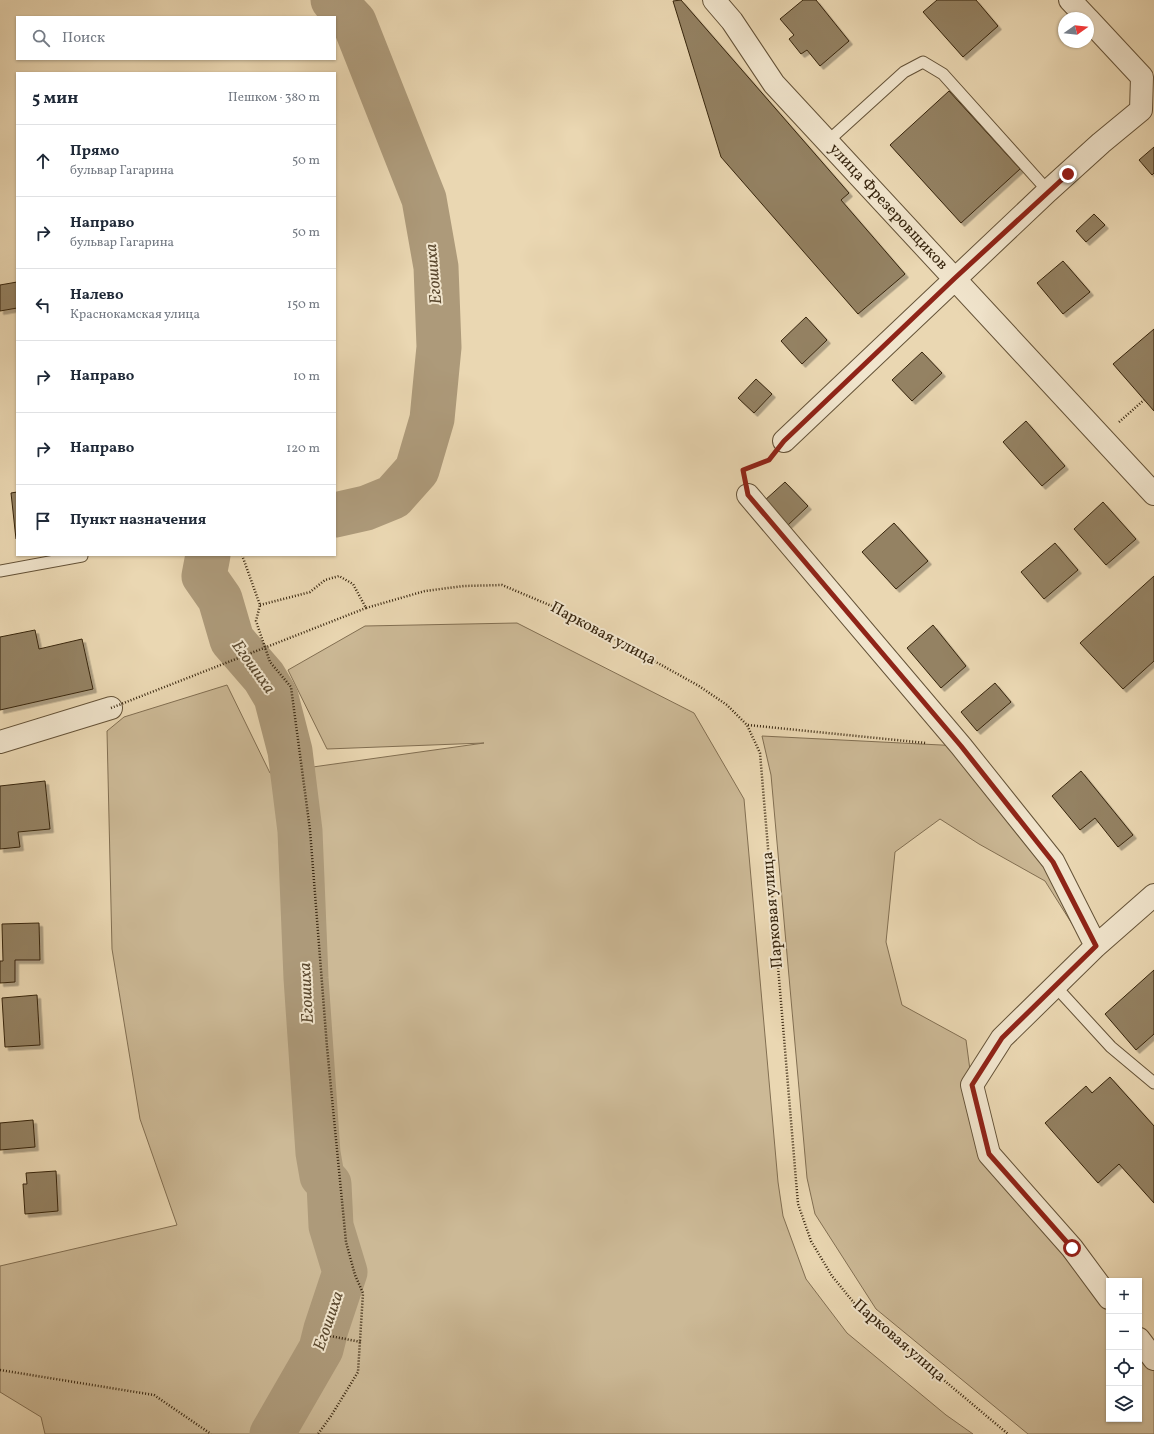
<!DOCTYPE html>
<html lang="ru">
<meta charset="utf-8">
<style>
body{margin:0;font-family:Vollkorn,serif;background:#f2f2f3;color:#1f2937}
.controls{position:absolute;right:12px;bottom:12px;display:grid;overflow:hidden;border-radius:0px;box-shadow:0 1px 3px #0004}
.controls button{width:36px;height:36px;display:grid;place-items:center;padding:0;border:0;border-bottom:1px solid #e0e1e3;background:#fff;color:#1f2937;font:20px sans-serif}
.compass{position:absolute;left:1058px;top:12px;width:36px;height:36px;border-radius:50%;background:#fff;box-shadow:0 1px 3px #0004;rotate:75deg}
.stop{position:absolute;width:12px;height:12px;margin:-9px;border:3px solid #8f2418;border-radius:50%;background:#fff}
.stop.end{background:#8f2418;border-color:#fff;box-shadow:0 1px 4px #0008}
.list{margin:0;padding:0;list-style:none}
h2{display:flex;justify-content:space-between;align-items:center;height:52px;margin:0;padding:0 16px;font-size:17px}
h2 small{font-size:13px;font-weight:400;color:#747a83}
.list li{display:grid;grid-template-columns:26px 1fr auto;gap:12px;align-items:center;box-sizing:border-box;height:72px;padding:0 16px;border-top:1px solid #e0e1e3}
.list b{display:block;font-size:15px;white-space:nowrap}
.list p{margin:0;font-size:13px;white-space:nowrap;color:#747a83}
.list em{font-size:13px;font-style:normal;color:#747a83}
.icon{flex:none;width:22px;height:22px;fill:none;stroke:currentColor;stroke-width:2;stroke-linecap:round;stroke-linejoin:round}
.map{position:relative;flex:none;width:1154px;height:1434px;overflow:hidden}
.search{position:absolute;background:#fff;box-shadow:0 1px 3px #0004;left:16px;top:16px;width:320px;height:44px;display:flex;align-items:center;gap:10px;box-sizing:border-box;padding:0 14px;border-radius:0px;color:#747a83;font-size:15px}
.panel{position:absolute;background:#fff;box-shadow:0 1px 3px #0004;left:16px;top:72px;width:320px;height:484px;border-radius:0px}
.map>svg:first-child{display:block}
.green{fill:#ccb996;stroke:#826f52}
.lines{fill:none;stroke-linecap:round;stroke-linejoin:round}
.river{stroke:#ad9a7a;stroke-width:45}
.building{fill:#948263;stroke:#37250e;filter:url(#shadow)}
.service-casing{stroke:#645237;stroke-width:13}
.minor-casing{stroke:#645237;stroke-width:24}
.path{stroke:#37250e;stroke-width:2.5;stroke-dasharray:1 2;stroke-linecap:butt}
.service{stroke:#f1e5cd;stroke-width:11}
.minor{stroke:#f1e5cd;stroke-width:22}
.path-bridge{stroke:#37250e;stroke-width:2.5;stroke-dasharray:1 2;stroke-linecap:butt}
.route{stroke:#8f2418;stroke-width:5}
.labels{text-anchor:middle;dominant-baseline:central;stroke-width:4;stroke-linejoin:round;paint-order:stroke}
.street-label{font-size:16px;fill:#37250e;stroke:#f1e5cd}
.water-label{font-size:17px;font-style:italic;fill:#5a482e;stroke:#f1e5cd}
</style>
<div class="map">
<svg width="1154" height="1434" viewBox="0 0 1154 1434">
<defs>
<filter id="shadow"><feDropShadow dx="3.5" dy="3.5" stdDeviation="0" flood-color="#0004"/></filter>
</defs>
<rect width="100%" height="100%" fill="#ead7b2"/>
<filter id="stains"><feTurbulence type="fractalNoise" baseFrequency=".005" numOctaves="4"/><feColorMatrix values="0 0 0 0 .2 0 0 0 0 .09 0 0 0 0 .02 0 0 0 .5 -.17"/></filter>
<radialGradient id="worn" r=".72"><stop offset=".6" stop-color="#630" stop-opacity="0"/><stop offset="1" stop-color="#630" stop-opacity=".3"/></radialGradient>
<!-- green -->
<path class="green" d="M517 623 694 713 744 799 778 1182 783 1216 806 1279 847 1333 946 1415 973 1434H45L41 1417 0 1392V1266L177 1225 140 1119 112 949 107 731 124 717 227 685 270 773 484 743 327 749 288 670 365 626Z
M762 736 961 746 1053 862 1086 946 1045 881 979 844 940 819 895 852 886 942 902 1005 966 1040 972 1085 989 1154 1109 1305V1419H1139V1343L1154 1361V1434H1028L876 1309 815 1214 807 1178 771 775Z"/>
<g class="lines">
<!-- river -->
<path class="river" d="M333 0 354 22 424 199 436 267 439 347 432 419 417 470 393 497 366 508 335 515
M208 555 204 576 220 599 232 640 264 677 276 697 290 751 300 831 306 978 318 1153 322 1176 329 1184 331 1226 345 1272 326 1329 321 1349 272 1434"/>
</g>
<!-- building -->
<path class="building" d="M681 0 849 193 841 200 905 274 858 314 721 157 673 1Z
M803 0H816L849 41 820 66 807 50 801 54 789 39 794 35 780 19Z
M937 0H976L998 26 963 57 923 12Z
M949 91 1020 169 961 223 890 145Z
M1154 147V173L1152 175 1139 160Z
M1094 214 1105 225 1086 242 1076 231Z
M1063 261 1090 292 1063 314 1037 283Z
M17 282V308L0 311V285Z
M806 317 827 340 802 364 781 341Z
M1154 329V411L1113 364Z
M922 352 942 373 912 401 892 380Z
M756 379 772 394 754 413 738 398Z
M1026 421 1065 466 1042 486 1003 442Z
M785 482 808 506 787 526 764 501Z
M17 492V539H16L11 493Z
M1103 502 1136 539 1106 565 1074 529Z
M894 523 928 561 896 589 862 552Z
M1055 543 1078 570 1044 599 1021 572Z
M1154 576V661L1123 689 1080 643Z
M933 625 966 666 941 688 907 648Z
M35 630 39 649 82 639 93 689 0 710V637Z
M995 683 1011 702 977 731 961 712Z
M1081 771 1133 835 1118 847 1095 818 1080 830 1052 796Z
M45 781 50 829 18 832 20 847 0 849V786Z
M39 923 40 960H15V982L0 983V961H3L2 924Z
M1154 970V1034L1136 1050 1105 1014Z
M37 995 40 1045 5 1047 2 998Z
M1110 1077 1154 1126V1203L1119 1164 1098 1183 1045 1123 1086 1086 1092 1093Z
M33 1120 35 1147 0 1150V1123Z
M56 1171 58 1211 25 1214 23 1184H27L26 1173Z"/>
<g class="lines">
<defs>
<path id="service" d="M828 141 904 72 923 62 943 74 1048 191
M0 571 82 556
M1056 987 1111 1047 1154 1083"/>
<path id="minor" d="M714 0 732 21 774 84 1154 494
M1070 0 1087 18
M784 441 1048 191 1101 143 1141 110 1142 77 1088 19
M748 495 961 746 1053 861 1096 946
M0 742 111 708
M1109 1298 1072 1248 989 1154 972 1085 1002 1038 1096 946 1154 895
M1139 1339 1154 1359"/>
</defs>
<!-- service casing -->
<use href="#service" class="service-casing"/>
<!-- minor casing -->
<use href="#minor" class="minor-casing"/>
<!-- path -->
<path class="path" d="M1119 422 1144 400
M743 472V470L770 459
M242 555 260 605 256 621 270 662 291 687 310 830 327 1047 346 1242 355 1275 363 1293 358 1372 331 1416 318 1434
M260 605 310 592 325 580 339 576 353 584 366 608 425 591 464 586 502 585 566 612 699 686 727 705 747 725 760 753 798 1204 811 1241 832 1276 859 1309 1008 1434
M748 725 926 743
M330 1336 361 1342
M0 1370 154 1395 211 1434"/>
<!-- service -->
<use href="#service" class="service"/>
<!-- minor -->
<use href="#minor" class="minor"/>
<!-- path-bridge -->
<path class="path-bridge" d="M111 708 366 608"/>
</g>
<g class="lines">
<!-- route -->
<path class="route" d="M1068 174 955 278 784 441 769 460 743 470 748 495 961 746 1053 862 1096 946 1002 1038 972 1085 989 1154 1072 1248"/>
</g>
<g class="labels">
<!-- street labels -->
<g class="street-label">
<text transform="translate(888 207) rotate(47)">улица Фрезеровщиков</text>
<text transform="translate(603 634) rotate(28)">Парковая улица</text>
<text transform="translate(773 910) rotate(-95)">Парковая улица</text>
<text transform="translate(899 1341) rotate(41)">Парковая улица</text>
</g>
<!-- water labels -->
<g class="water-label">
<text transform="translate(434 274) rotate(-95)">Егошиха</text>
<text transform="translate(253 667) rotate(54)">Егошиха</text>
<text transform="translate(307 993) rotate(-93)">Егошиха</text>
<text transform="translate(329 1321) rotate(-71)">Егошиха</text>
</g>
</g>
<rect width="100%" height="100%" filter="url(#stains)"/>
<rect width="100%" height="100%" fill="url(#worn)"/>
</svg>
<div class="controls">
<button>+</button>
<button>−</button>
<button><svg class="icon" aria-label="locate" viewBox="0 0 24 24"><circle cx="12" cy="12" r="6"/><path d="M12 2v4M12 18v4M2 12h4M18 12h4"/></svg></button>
<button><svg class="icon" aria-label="layers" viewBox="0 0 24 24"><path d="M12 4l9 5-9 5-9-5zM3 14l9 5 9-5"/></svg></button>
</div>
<svg class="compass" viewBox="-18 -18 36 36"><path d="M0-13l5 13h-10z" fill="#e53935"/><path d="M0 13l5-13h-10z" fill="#747a83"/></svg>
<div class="stop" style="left:1072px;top:1248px"></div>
<div class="stop end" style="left:1068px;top:174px"></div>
<div class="search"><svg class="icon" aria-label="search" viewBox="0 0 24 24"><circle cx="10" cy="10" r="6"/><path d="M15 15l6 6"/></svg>Поиск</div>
<section class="panel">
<h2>5 мин<small>Пешком · 380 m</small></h2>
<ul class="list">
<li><svg class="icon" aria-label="ahead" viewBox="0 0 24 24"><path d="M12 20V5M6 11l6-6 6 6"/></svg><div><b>Прямо</b><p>бульвар Гагарина</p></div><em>50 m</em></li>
<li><svg class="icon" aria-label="right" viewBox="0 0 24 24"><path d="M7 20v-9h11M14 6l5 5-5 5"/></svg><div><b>Направо</b><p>бульвар Гагарина</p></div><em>50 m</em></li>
<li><svg class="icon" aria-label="left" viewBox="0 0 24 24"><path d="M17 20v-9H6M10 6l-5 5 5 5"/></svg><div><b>Налево</b><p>Краснокамская улица</p></div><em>150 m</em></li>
<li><svg class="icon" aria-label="right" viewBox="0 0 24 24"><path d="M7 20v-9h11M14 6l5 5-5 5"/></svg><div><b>Направо</b></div><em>10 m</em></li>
<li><svg class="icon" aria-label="right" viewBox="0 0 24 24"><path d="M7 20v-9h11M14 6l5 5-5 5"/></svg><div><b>Направо</b></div><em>120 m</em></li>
<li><svg class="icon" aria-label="arrive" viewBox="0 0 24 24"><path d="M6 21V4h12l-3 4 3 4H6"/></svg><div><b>Пункт назначения</b></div></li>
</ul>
</section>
</div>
